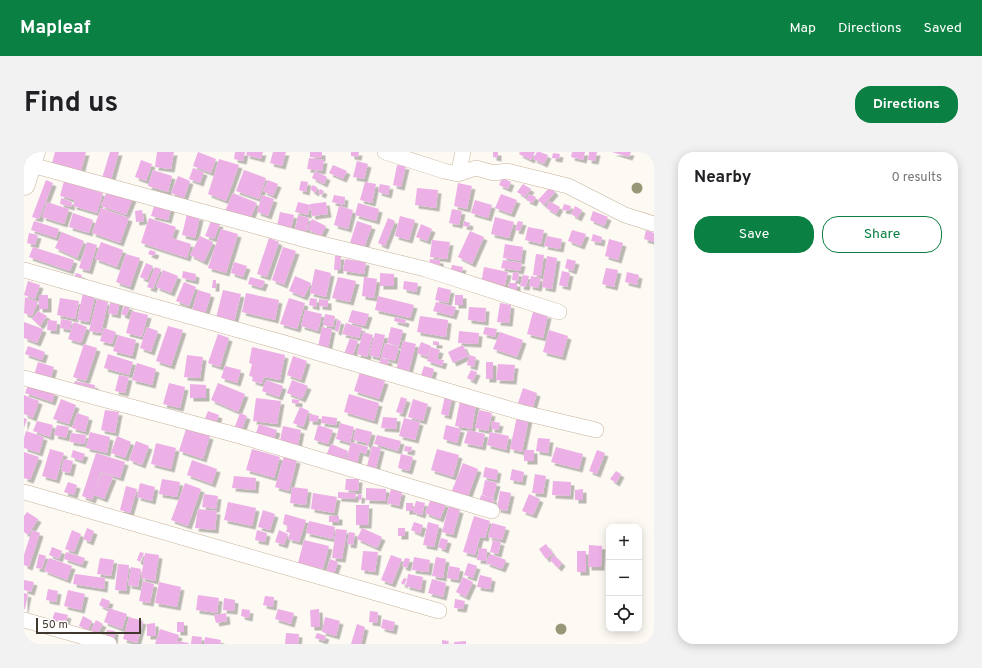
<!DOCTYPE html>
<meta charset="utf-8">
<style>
body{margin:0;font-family:Overpass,sans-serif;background:#f2f2f2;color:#202124}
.controls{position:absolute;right:12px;bottom:12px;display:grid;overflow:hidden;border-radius:8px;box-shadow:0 2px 10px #0003}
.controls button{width:36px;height:36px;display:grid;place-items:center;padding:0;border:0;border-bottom:1px solid #e0e0e0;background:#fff;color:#202124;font:20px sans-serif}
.scale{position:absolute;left:12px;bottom:10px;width:105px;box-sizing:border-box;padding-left:4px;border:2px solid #40372d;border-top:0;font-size:11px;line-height:14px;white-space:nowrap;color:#40372d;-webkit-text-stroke:3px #fff;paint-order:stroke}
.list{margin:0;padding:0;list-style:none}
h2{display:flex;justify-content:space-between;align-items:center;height:52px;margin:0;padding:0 16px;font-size:17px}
h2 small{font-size:13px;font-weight:400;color:#757577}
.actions{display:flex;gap:8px;padding:12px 16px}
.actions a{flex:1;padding:9px 0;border:1px solid #0b8043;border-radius:16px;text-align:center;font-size:14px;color:#0b8043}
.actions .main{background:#0b8043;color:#fff}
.icon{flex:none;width:22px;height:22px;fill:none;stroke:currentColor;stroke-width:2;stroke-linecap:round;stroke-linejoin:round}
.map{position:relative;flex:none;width:630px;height:492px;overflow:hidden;border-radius:16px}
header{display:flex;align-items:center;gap:24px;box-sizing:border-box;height:56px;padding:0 20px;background:#0b8043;color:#fff}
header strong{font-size:19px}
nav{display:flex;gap:22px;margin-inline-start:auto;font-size:14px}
.intro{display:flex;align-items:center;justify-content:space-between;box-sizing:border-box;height:96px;padding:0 24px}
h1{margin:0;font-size:28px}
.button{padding:10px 18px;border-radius:16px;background:#0b8043;color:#fff;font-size:14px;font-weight:700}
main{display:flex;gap:24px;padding:0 24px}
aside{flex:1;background:#fff;border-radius:16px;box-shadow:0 2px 10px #0003}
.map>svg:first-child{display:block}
.building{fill:#ecafe6;filter:url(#shadow)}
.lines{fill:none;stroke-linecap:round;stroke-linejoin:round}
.street-casing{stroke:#c7b399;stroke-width:16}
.highway-casing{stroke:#c7b399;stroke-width:23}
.street{stroke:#fff;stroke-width:15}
.highway{stroke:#fff;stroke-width:22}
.tree{fill:#969877}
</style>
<header>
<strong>Mapleaf</strong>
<nav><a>Map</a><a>Directions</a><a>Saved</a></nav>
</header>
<div class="intro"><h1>Find us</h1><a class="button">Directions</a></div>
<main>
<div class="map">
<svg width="630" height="492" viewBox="0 0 630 492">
<defs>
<filter id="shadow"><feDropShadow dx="3.5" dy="3.5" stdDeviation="0" flood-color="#0004"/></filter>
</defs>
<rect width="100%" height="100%" fill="#fdf9f3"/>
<!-- building -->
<path class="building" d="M31 0H62L57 19 28 11Z
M86 0H95L87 28 78 26Z
M133 0H150L147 17 131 15Z
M174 0 192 7 187 21 169 14Z
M211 0H221L219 9 210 7Z
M223 0H239L237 7 222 3Z
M249 0H262L258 14 246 11Z
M286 0H298V6L286 5Z
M327 0H335L334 5 327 4Z
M469 0H474V6L469 5Z
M496 0H511L507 8 495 2Z
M513 0H516L524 3 520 12 509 7Z
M548 0H561L559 8 547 5Z
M565 0H573L571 9 564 8Z
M588 0H607L605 5Z
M529 1 536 2 535 7 528 6Z
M285 6 300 8 298 19 283 17Z
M195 7 215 13 202 49 184 42Z
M117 8 128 12 122 29 111 25Z
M333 9 344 12 340 27 329 25Z
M309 13 323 19 319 27 305 21Z
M373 13 382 14 377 35 369 33Z
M169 16 180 20 176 31 165 27Z
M129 18 148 24 144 40 124 34Z
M220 18 242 26 235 47 212 39Z
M291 19 303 25 300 32 288 26Z
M154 24 166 29 160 46 147 41Z
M478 26 487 30 484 37 475 33Z
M22 28 29 31 15 67 8 65Z
M244 28 254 32 249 44 239 39Z
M40 29 79 41 73 61 49 54 51 48 36 44Z
M277 29 284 30 282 40 275 38Z
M341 30 352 32 348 51 336 48Z
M434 31 448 34 443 57 430 54Z
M356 32 366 34 364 43 354 40Z
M499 32 507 37 501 45 493 40Z
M289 33 294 36 291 41 286 37Z
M526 35 531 40 520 53 514 48Z
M393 36 414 38 412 56 391 53Z
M84 37 109 46 102 63 77 54Z
M296 37 300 39 298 43 294 41Z
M209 41 233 51 225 69 201 59Z
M477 42 493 48 487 62 471 56Z
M505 42 512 45 509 51 502 48Z
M238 43 250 47 244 64 233 60Z
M310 43 321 45 320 53 308 50Z
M37 46 48 50 47 55 36 52Z
M132 48 148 53 144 68 127 64Z
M451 48 468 53 464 66 447 61Z
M525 49 536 55 532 62 522 56Z
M23 50 45 57 40 72 18 65Z
M274 50 286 53V52L302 50 304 62 288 64 286 54 284 63 271 60Z
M334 51 355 57 352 69 331 63Z
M540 52 547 54 546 59 538 58Z
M315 54 329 58 324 77 310 73Z
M551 54 558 58 554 66 547 62Z
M77 56 105 66 96 91 68 81Z
M428 57 438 59 435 73 425 71Z
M118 58 120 69 112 70 111 59Z
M569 59 584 65 580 74 566 68Z
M256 60 270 63 267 77 253 74Z
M49 61 69 68 65 81 45 75Z
M163 62 176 65 171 86 158 83Z
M274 63 285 66 282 80 271 78Z
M376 64 391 68 385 88 371 84Z
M471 65 490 70 485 86 467 82Z
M125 66 152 75 148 86 167 92 163 106 117 91Z
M364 66 371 69 361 94 354 91Z
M288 67 302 74 297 84 283 77Z
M10 69 35 77 32 86 7 78Z
M187 69 196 72 190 87 181 84Z
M333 69 348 74 340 96 326 91Z
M440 69 446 71 445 75 439 74Z
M494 69 499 70 496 79 491 78Z
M397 72 408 77 403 89 392 85Z
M504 75 520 78 517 92 501 88Z
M197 77 214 82 202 121 184 116Z
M548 78 562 82 557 94 544 89Z
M622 78 630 81V90L620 87Z
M446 79 460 85 448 112 434 105Z
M38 80 60 89 53 106 31 96Z
M5 81 14 83 11 93 3 91Z
M569 82 578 85 577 91 567 89Z
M176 84 189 90 180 110 166 103Z
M523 84 538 87 536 97 520 94Z
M245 86 255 90 243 125 233 122Z
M585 87 599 91 594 108 581 104Z
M408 88 426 90 423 107 406 105Z
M63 90 73 93 65 119 55 116Z
M77 90 99 98 93 115 71 107Z
M481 92 499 95 497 109 479 106Z
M9 95 50 108 46 119 5 105Z
M259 95 272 99 260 133 248 128Z
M126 98 132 100 130 104 124 102Z
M102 102 116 106 106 135 92 130Z
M512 102 520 103 517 124 509 123Z
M311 104H317L316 118H310Z
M523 104 533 106 528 137 518 135Z
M321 107 342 110 340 122 319 119Z
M406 107 416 108V113L405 112Z
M543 107 552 109 549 119 541 116Z
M479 108 498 111 496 119 477 116Z
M210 110 223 114 219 125 207 121Z
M122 111 129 114 123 128 116 125Z
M428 113 439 115 437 123 426 121Z
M131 115 137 117 129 137 123 135Z
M460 115 484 120 480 137 457 132Z
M582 116 594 118 590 135 578 132Z
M291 117 307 121 302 145 286 141Z
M139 118 154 124 147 141 132 135Z
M159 119 172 122 171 129 158 126Z
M538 119 546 121 543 135 535 133Z
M489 120 495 121 494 129 488 128Z
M603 120 615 123 613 133 601 130Z
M52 121 58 123 55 131 49 129Z
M356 121 370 122V134H356Z
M499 123 505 124 502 135 496 134Z
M271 124 287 131 280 145 265 139Z
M507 124 517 126 514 136 505 134Z
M226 125 241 129 238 136 224 132Z
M314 125 332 129 326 150 308 146Z
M340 125 353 127 350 146 338 144Z
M189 128H192V136H188Z
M4 129 16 133 11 147 0 143Z
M380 129 394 131 392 140 379 137Z
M160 130 172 135 165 154 152 149Z
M485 131H493V138L484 137Z
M414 135 427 138 424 151 411 148Z
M174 138 187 142 181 162 168 159Z
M199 138 217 142 210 170 192 166Z
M59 141 71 144 65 170 53 168Z
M222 141 255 148 251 168 218 160Z
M15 143H24V157H15Z
M431 143H439V153H431Z
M354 144 390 153 386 166 351 158Z
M1 145 14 150 8 164 0 161Z
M36 146 55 149 51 167 33 163Z
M265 146 281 151 273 177 256 172Z
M286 146 293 147 292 155 285 153Z
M73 147 84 150 77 181 65 179Z
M295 147 304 148V155L295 154Z
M87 148 96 150 93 163 84 161Z
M412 150 432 155 429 164 409 159Z
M476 151 487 153 485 171 473 170Z
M101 153 106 155 102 164 97 162Z
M445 155 462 156 461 170 444 168Z
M281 158 298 162 294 179 277 174Z
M328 158 345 162 341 174 324 170Z
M14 159 23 164 16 174 8 167Z
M108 159 124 163 118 185 102 181Z
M509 160 524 163 519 186 503 182Z
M301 162 311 164 309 175 299 173Z
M396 164 424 168 422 185 393 180Z
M371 165 382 168 381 172 370 169Z
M37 167 48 169 46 178 36 176Z
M24 168 33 169 32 179 23 178Z
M313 168 317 169 314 180 311 179Z
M0 170 19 177 13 191 0 186Z
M50 170 63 175 57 191 44 187Z
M322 171 338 176 335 186 318 182Z
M144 174 159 178 147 214 132 209Z
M123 175 134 179 127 200 116 196Z
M298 175 308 177 304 197 294 195Z
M367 175 379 178 375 194 363 191Z
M461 175 473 177 471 185 459 182Z
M80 176 92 180 88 192 76 189Z
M525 178 544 184 538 205 519 200Z
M435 179 455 181 454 192 434 191Z
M339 180 349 183 343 205 333 202Z
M476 180 499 188 493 205 469 197Z
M351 181 361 183 355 206 345 203Z
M194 182 205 186 196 215 184 211Z
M94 183 112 188 108 204 89 199Z
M326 186 334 189 327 208 319 205Z
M379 189 392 192 384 222 372 219Z
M409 189 415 190V193H409Z
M397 190 407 194 403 205 393 201Z
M361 191 375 195 371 209 357 205Z
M60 192 73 196 62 229 49 225Z
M439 193 444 204 429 211 424 200Z
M4 194 21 200 18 208 1 202Z
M228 195 261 203 256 228 240 225 238 232 228 229 229 225 225 224 228 212 225 211Z
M407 195 416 198 413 207 420 208 418 214 403 209Z
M84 202 109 210 105 223 80 216Z
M163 203 179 205 176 226 160 225Z
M445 203 452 205 450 215 443 213Z
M269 204 283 209 277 228 263 223Z
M357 206 365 208 362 218 354 216Z
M14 210 30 215 26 228 10 223Z
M462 210H469V227H462Z
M113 211 132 217 128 233 108 228Z
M474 212 491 213 489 229 472 228Z
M201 214 217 218 213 231 197 226Z
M400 214 410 217 406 230 396 227Z
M447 218 453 220 449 229 443 226Z
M336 220 361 229 355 247 330 239Z
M95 223 105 225 101 241 91 239Z
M242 228 259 234 255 245 238 239Z
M268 228 284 234 278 247 263 241Z
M51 229 71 233 70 239 49 235Z
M5 231 31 241 28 250 1 241Z
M145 231 161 235 156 256 139 252Z
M194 231 221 242 214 260 187 248Z
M166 232 182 233V246H166Z
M499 236 513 241 509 255 494 251Z
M325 242 355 251 350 269 320 260Z
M0 243 15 249 9 266 0 262Z
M421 244 428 246 424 264 417 262Z
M377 245 383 247 378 262 372 260Z
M232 246 257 249 253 272 229 269Z
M37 247 52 253 45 272 29 267Z
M268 247 275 248V252L268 251Z
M389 247 404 252 399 269 384 265Z
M436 249 452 252 448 277 431 274Z
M276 255 285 259 279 275 269 271Z
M81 258 95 260 91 281 77 278Z
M455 258 468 261 464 279 451 276Z
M184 259 195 263 191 274 180 269Z
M53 261 65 265 61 280 48 276Z
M216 261 223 264 217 280 210 277Z
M286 262 295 264 293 270 285 269Z
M298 264 313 266 312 273 297 271Z
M493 264 505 266 498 300 486 297Z
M359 265 373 266 372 277 357 276Z
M0 266 3 267 0 276Z
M380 266 396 270 391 288 375 284Z
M13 269 29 273 26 285 9 279Z
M468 269 476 271 474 278 467 277Z
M316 271 330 275 326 291 312 287Z
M235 272 253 278 249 290 231 284Z
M33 273 45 275 42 286 30 283Z
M294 273 309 278 304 292 290 288Z
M422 273 437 277 433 291 419 287Z
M259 274 277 278 274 293 256 289Z
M332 276 348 280 344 294 342 293V291L329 288Z
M162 277 186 284 179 307 155 299Z
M444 278 461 282 458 295 440 291Z
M2 279 20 285 15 301 0 296V286Z
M66 280 86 285 83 301 62 296Z
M466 280 485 284 482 298 463 293Z
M47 281 62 283 61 292 46 290Z
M353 283 377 289 374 299 350 292Z
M93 284 107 290 101 306 87 301Z
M514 286 526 287 524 301 512 299Z
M112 289 125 294 118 313 105 308Z
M327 290 344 295 342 302 336 300 332 316 321 313Z
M132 291 152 296 147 317 127 312Z
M307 292 324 299 318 313 301 306Z
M348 294 357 296 352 316 343 314Z
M381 294 388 295 387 300 380 299Z
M532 295 559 302 555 317 527 310Z
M26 297 40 301 32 328 18 324Z
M228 297 256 305 250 326 222 318Z
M413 297 435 303 429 325 407 318Z
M49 298 61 302 58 309 47 305Z
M500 298H510V309H500Z
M573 298 581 301 573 322 565 319Z
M0 300 15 305 6 328 0 326Z
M72 301 101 310 96 326 77 320 70 341 78 321 89 325 80 347 70 343 68 348 58 344Z
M377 302 389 305 385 319 374 316Z
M260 304 273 308 265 339 251 335Z
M40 307 49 309 46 321 37 319Z
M168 308 193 317 188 332 163 323Z
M439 311 454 317 443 347 427 341Z
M461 315 474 318 472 328 459 325Z
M488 317 500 320 498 330 486 328Z
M592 319 597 322 592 331 586 327Z
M511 322 522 324 519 342 508 341Z
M210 324 232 326 231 338 208 336Z
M138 327 156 330 153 345 135 342Z
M322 327H335L334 339 321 338Z
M461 328 473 331 469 346 458 343Z
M529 329 547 330 546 344 528 343Z
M44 330 53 333 50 343 40 340Z
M116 331 131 335 128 349 113 345Z
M161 331 177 337 164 374 147 368Z
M102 334 113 337 106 361 96 358Z
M268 335 284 337 282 353 266 351Z
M342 336 362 337V349L342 348Z
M367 337 378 340 375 354 363 351Z
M559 337V348H551V338Z
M476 339 487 341 483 359 473 357Z
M314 340 332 341 331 347 314 346Z
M289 341 313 345 310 361 287 357Z
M180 342 194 344 192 357 178 355Z
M334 342 338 343 337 348H334Z
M505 342 516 347 509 363 498 359Z
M457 343 470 347 467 357 454 353Z
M407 347 422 352 416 367 401 361Z
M392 349 401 351 398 363 389 360Z
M204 350 232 356 228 374 200 368Z
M382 351H389V359H382Z
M332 353H345L344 373H332Z
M425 354 436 358 429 383 418 380Z
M174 357 193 359 191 378 171 376Z
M239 358 251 362 246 378 234 375Z
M3 360 14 367 4 383 0 380V364Z
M261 362 282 368 275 390 264 387 266 381 262 380 264 374 259 372Z
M305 364H315V370H305Z
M450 364 466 369 461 386 456 385 451 403 439 400Z
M285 369 311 375 309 387 282 381Z
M390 370 399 373 396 382 387 378Z
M404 370 415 373 410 395 399 393Z
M468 371 482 375 478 388 464 385Z
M63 376 70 379 66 390 59 387Z
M338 376 358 385 353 396 333 387Z
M374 376H381V384H374Z
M312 377 323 378 318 407 308 406Z
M8 378 16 381 5 415 0 413V403Z
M48 378 57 382 50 400 41 397Z
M233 378 243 381 241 390 231 388Z
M255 378 264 382 260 393 251 390Z
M325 380 331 381 329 393 323 392Z
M417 386 424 388 421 398 414 395Z
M280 388 305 394 299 417 274 411Z
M469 388 477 390 474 402 466 400Z
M522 392 529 402 522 407 515 397Z
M565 393 578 394 577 415H564Z
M28 395 38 399 35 407 25 403Z
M455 396 463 397 462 409 453 408Z
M339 399 354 400 351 420 337 418Z
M553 399H562V420H553Z
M42 400 61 406 58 413 40 407Z
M116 400 120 401 116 410 113 408Z
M121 401 135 403 131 429 117 426Z
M15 402 22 404 18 417 12 416Z
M466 402 482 408 478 417 462 411Z
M367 403 378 407 368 432 357 428Z
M530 403 538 411 534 416 526 408Z
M390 405 406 408 404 420 388 418Z
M412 405 422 407 419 426 408 424Z
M25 406 48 414 43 428 20 419Z
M76 406 90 408 87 424 73 422Z
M381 406 386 407 383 416 378 414Z
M306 407 314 410 310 422 302 420Z
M444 411 453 414 449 426 440 423Z
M94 412 105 413 102 439 91 438Z
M425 414 436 416 434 428 423 426Z
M107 415 117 417 114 435 104 433Z
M51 422 81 426 80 437 49 432Z
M384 422 399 425 397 438 382 434Z
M456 423 468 426 466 437 453 435Z
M439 425 449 430 442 445 432 440Z
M380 426 383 427 380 433 377 431Z
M408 427 422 431 419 445 404 441Z
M0 428 10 430 7 440 0 438Z
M119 429 130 432 126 451 115 449Z
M135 430 157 435 153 455 131 451Z
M24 437 34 439 32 450 22 448Z
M44 438 61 442 57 458 40 454Z
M0 441 4 442 1 457H0Z
M174 443 195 446 193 461 172 458Z
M241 444 250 445 249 455 239 453Z
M78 446 86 449 83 457 75 453Z
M200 446 211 448 210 459 199 458Z
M431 447 441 449 439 457 430 456Z
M85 456 103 462 98 477 80 470Z
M218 457 226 458 225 466 217 464Z
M254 457 270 461 267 472 251 467Z
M295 457 296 475H287L286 458Z
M346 459 354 460 353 471 345 470Z
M31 460 44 463 41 474 27 470Z
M202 461 203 469 192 471 190 463Z
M59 464 68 469 64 478 55 474Z
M105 465 119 469 113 491 99 487Z
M301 465 316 469 312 484 298 480Z
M359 467 371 470 369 479 357 476Z
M72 468 79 472 72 485 65 482Z
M153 470H160V480H153Z
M131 471 132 484H123V472Z
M333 472 341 475 337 492H327Z
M136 477 155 483 152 492H131Z
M83 478 91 479 90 490 81 488Z
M262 481 275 482 274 492H261Z
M293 481 302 484 300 489 291 486Z
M168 484 178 485 177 492H167Z
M181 485 197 488 196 492H180Z
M418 488 425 489 424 492H418Z
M153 489 165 491 164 492H153Z
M442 489V492H430V490Z"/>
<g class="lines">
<defs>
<path id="street" d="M361 0 420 19 434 22 452 16 470 21 483 19 544 34 601 63 630 72
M0 11 286 89 401 117 535 160
M434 22 439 0
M0 118 257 190 496 260 572 278
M0 226 216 284 468 359
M0 340 415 459
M0 468 85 492"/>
<path id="highway" d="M0 32 10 0"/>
</defs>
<!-- street casing -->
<use href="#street" class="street-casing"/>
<!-- highway casing -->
<use href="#highway" class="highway-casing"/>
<!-- street -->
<use href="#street" class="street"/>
<!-- highway -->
<use href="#highway" class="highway"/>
</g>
<!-- trees -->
<g class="tree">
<circle cx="613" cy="36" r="5.5"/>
<circle cx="537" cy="477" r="5.5"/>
</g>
</svg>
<div class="controls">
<button>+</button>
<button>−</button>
<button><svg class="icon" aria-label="locate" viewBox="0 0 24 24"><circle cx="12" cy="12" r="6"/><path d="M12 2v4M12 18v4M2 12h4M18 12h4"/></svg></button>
</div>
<div class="scale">50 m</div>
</div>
<aside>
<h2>Nearby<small>0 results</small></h2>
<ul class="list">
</ul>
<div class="actions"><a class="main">Save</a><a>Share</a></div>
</aside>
</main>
